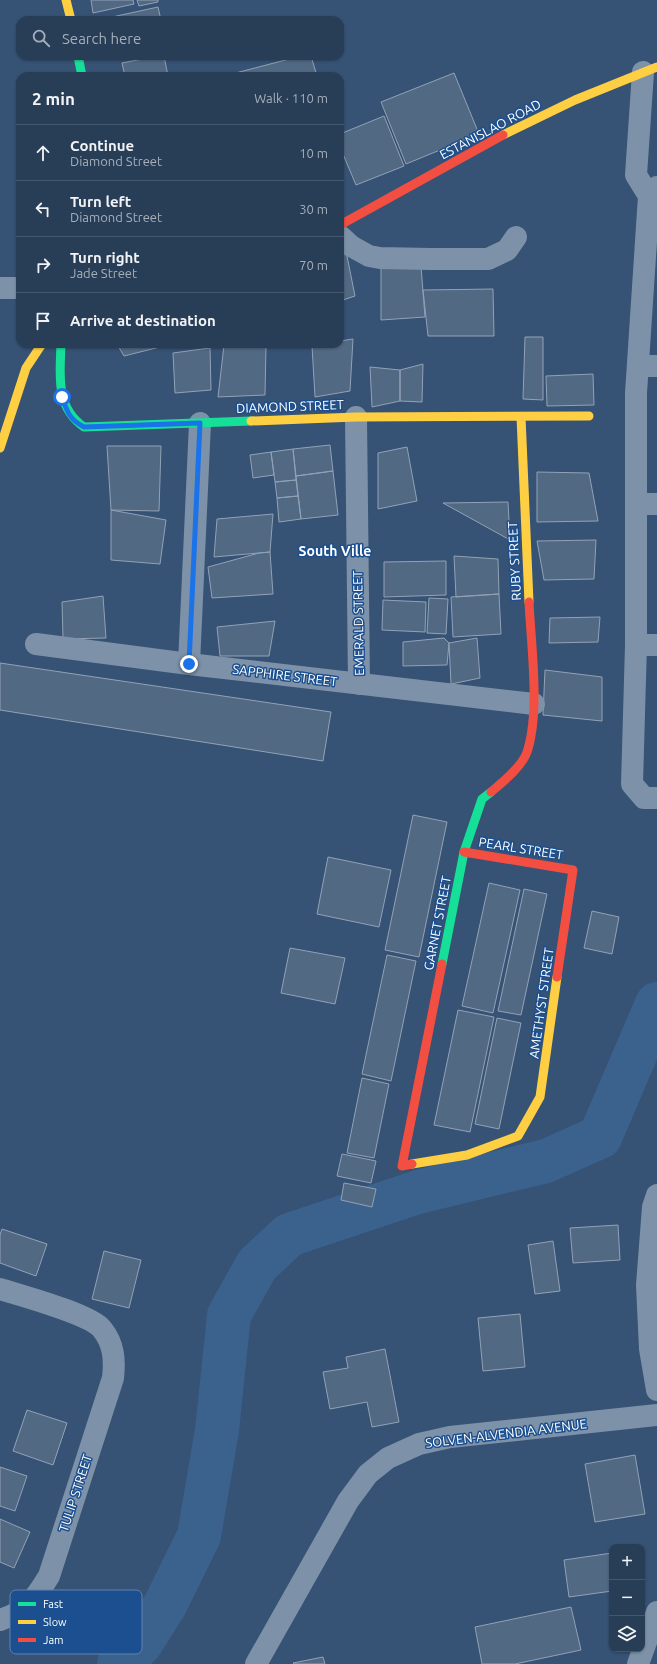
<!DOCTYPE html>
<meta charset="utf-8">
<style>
body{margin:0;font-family:Ubuntu,sans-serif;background:#30455d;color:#f1f3f6}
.controls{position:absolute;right:12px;bottom:12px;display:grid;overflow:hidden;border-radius:8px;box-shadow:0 1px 3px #0004}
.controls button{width:36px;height:36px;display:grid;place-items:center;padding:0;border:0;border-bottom:1px solid #44576d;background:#283e57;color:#f1f3f6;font:20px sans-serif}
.stop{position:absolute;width:12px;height:12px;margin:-9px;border:3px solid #1a73e8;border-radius:50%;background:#fff}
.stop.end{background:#1a73e8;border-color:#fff;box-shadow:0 1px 4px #0008}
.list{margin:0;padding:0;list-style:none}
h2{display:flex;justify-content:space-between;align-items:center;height:52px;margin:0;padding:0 16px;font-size:17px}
h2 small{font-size:13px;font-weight:400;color:#a5aeba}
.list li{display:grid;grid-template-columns:26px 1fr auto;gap:12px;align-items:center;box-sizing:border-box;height:56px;padding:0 16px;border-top:1px solid #44576d}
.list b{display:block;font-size:15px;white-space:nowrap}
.list p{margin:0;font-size:13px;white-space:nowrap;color:#a5aeba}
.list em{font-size:13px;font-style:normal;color:#a5aeba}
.icon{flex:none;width:22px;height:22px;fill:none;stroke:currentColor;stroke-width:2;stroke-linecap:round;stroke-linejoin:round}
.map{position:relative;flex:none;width:657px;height:1664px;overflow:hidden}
.search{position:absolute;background:#283e57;box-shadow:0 1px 3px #0004;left:16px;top:16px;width:328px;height:44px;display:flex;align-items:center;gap:10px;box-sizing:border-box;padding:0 14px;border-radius:12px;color:#a5aeba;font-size:15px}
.panel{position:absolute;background:#283e57;box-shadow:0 1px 3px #0004;left:16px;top:72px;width:328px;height:276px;border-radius:12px}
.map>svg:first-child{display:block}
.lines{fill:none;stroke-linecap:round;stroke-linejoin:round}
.river{stroke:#3b618d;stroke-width:44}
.building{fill:#526984;stroke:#92a2b6}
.street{stroke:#7d92a8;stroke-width:22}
.fast{stroke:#16e098;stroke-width:9}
.slow{stroke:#ffcf43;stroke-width:9}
.jam{stroke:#f24e42;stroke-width:9}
.route{stroke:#1a73e8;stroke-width:5}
.labels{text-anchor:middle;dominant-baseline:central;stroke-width:3;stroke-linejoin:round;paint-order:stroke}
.street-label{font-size:13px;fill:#fff;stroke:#1b4f8f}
.neighbourhood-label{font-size:14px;font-weight:bold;fill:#fff;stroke:#1b4f8f}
.key{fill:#1b4f8f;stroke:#5f84b1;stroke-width:1}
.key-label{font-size:11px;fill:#fff}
</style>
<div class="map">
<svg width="657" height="1664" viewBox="0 0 657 1664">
<rect width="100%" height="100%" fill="#365274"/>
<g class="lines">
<!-- river -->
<path class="river" d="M119 1664 141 1643 165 1605 199 1536 217 1430 229 1315 257 1265 289 1235 418 1192 546 1161 600 1137 657 1004"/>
</g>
<!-- building -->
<path class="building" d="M91 0H133L134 4 93 13Z
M137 0H158V2L139 6Z
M158 7 161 20H103V19Z
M158 56H164L168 76H125L122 63Z
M301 56H311L317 76H224Z
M454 73 479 134 406 164 381 102Z
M384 116 404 166 356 185 340 147V134Z
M345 246 355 296 340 301V248Z
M421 266 425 317 381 320V267Z
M493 289 494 336H428L423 290Z
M525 337H543V400L523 399Z
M353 339 350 391 315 397 312 346 340 344V341Z
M117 344H172L124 356Z
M224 345 266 346 265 395 218 397Z
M210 348 211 390 175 393 173 353Z
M423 364 422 402 400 401V370Z
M370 367 400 370V401L372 407Z
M593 374 594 405 547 406 546 376Z
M330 445 333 471 296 476 293 449Z
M107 446H161L159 511 111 510Z
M407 447 417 501 378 509V453Z
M293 449 296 480 275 482 271 452Z
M271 452 274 475 253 478 250 455Z
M333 471 338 515 301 519 296 476Z
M537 472 589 473 598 521 537 522Z
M296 480 298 496 277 498 275 482Z
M298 496 301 519 279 522 277 498Z
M508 502 510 540 443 503Z
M111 510 166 520 160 564 111 560Z
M273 514 270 552 214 557 217 519Z
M596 540 594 579 544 580 537 541Z
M270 552 273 594 212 598 208 567 259 553Z
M454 556 498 559 499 594 456 597Z
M446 561V595L384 597V562Z
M499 594 501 634 453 637 451 597Z
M103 596 106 638 63 639 62 602Z
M429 598 448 599 446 634 427 633Z
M383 600 426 602 425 632 382 630Z
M600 617 598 642 549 643 550 618Z
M275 621 269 656H220L217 627Z
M444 638 449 643 447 665 403 666V642Z
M477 638 480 678 451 684 449 643Z
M0 663 331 712 323 761 0 710Z
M545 670 602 677V721L543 715Z
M413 815 447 822 419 957 385 950Z
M328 857 391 870 379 927 317 914Z
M489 883 520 890 493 1013 462 1006Z
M524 889 547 894 521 1015 498 1011Z
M592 911 619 917 612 954 584 948Z
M290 948 345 958 335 1004 281 993Z
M387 955 416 961 391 1081 362 1074Z
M458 1010 494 1017 470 1132 434 1125Z
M497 1018 521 1023 499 1129 475 1124Z
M362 1078 389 1084 374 1158 347 1153Z
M342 1154 376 1161 371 1183 337 1176Z
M344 1183 376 1189 372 1207 341 1200Z
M618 1225 620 1260 573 1263 570 1228Z
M2 1229 47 1244 36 1276 0 1263V1235Z
M553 1241 560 1291 535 1294 528 1245Z
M104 1251 141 1260 129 1308 92 1299Z
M520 1314 525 1367 483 1371 478 1318Z
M385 1349 399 1422 372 1427 367 1402 330 1409 323 1372 348 1368 346 1357Z
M27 1410 67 1423 53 1465 13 1451Z
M635 1455 645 1514 595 1522 585 1464Z
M0 1467 27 1476 15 1511 0 1506Z
M0 1519 30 1532 14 1568 0 1562Z
M612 1553V1591L569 1597 564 1560Z
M571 1607 581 1650 515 1664H482L475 1627Z
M323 1657 325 1664H294L293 1663Z"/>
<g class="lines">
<!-- street -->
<path class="street" d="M643 72 636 175 649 196 657 187
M649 196 636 393V645L632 784 644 798H657
M340 236 351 246 369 256 380 258 431 259H488L507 250 516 237
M0 288H20
M638 366H657
M356 417 359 684
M636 504H657
M36 644 189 664 534 704
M636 645H657
M189 664 200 423
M657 1195 653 1207 647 1285 650 1349 657 1390
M0 1289C22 1296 90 1314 102 1329 114 1344 115 1360 113 1378L49 1576C35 1599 27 1611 0 1620
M256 1664 348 1501 368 1474 388 1458 419 1444 450 1437 657 1415
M638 1664 657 1612"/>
<!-- fast -->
<path class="fast" d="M78 56 82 76
M61 344C60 375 55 407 84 427L251 421
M442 964 464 852 482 799 491 792"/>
<!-- slow -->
<path class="slow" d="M66 0 71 20
M503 135 575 100 657 67
M521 417 529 602
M251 421 356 417 589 416
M0 448 26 368 42 344
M412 1164 467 1155 518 1136 540 1097 557 977"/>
<!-- jam -->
<path class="jam" d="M340 225 503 135
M491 792C503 782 524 765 528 749 540 708 531 645 529 602
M464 852 573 870 557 977
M412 1164 402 1166 442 964"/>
</g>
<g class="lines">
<!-- route -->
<path class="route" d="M62 397C67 412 70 420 84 427L200 423 189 664"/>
</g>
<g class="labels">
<!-- street labels -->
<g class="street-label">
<text transform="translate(490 129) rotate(-28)">ESTANISLAO ROAD</text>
<text transform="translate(290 406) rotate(-2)">DIAMOND STREET</text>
<text transform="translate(514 561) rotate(-93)">RUBY STREET</text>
<text transform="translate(358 623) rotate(-91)">EMERALD STREET</text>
<text transform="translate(285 675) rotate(7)">SAPPHIRE STREET</text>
<text transform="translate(521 848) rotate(9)">PEARL STREET</text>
<text transform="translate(437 923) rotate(-79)">GARNET STREET</text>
<text transform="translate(541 1003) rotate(-82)">AMETHYST STREET</text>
<text transform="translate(506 1433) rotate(-7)">SOLVEN-ALVENDIA AVENUE</text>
<text transform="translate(75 1493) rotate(-72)">TULIP STREET</text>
</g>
<!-- neighbourhood labels -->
<g class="neighbourhood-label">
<text x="335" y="551">South Ville</text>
</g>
</g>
<!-- legend -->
<rect x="10" y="1590" width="132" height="64" rx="6" class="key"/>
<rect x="18" y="1602" width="18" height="4" fill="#16e098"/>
<rect x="18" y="1620" width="18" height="4" fill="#ffcf43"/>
<rect x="18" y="1638" width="18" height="4" fill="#f24e42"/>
<g class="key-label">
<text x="43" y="1608">Fast</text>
<text x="43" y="1626">Slow</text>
<text x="43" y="1644">Jam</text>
</g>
</svg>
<div class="controls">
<button>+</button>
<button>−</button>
<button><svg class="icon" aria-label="layers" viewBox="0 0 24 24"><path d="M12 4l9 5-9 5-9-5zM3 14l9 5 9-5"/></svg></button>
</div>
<div class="stop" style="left:62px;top:397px"></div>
<div class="stop end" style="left:189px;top:664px"></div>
<div class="search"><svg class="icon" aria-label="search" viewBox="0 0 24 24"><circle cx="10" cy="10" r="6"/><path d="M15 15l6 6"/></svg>Search here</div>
<section class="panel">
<h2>2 min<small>Walk · 110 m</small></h2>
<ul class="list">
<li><svg class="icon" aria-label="ahead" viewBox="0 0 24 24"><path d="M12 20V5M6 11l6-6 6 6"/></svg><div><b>Continue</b><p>Diamond Street</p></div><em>10 m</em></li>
<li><svg class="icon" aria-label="left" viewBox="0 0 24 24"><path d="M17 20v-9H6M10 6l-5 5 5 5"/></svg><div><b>Turn left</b><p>Diamond Street</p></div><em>30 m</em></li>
<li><svg class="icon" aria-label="right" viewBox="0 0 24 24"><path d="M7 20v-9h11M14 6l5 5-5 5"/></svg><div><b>Turn right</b><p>Jade Street</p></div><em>70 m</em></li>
<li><svg class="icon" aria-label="arrive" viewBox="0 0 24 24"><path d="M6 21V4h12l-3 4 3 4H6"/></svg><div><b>Arrive at destination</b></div></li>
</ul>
</section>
</div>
